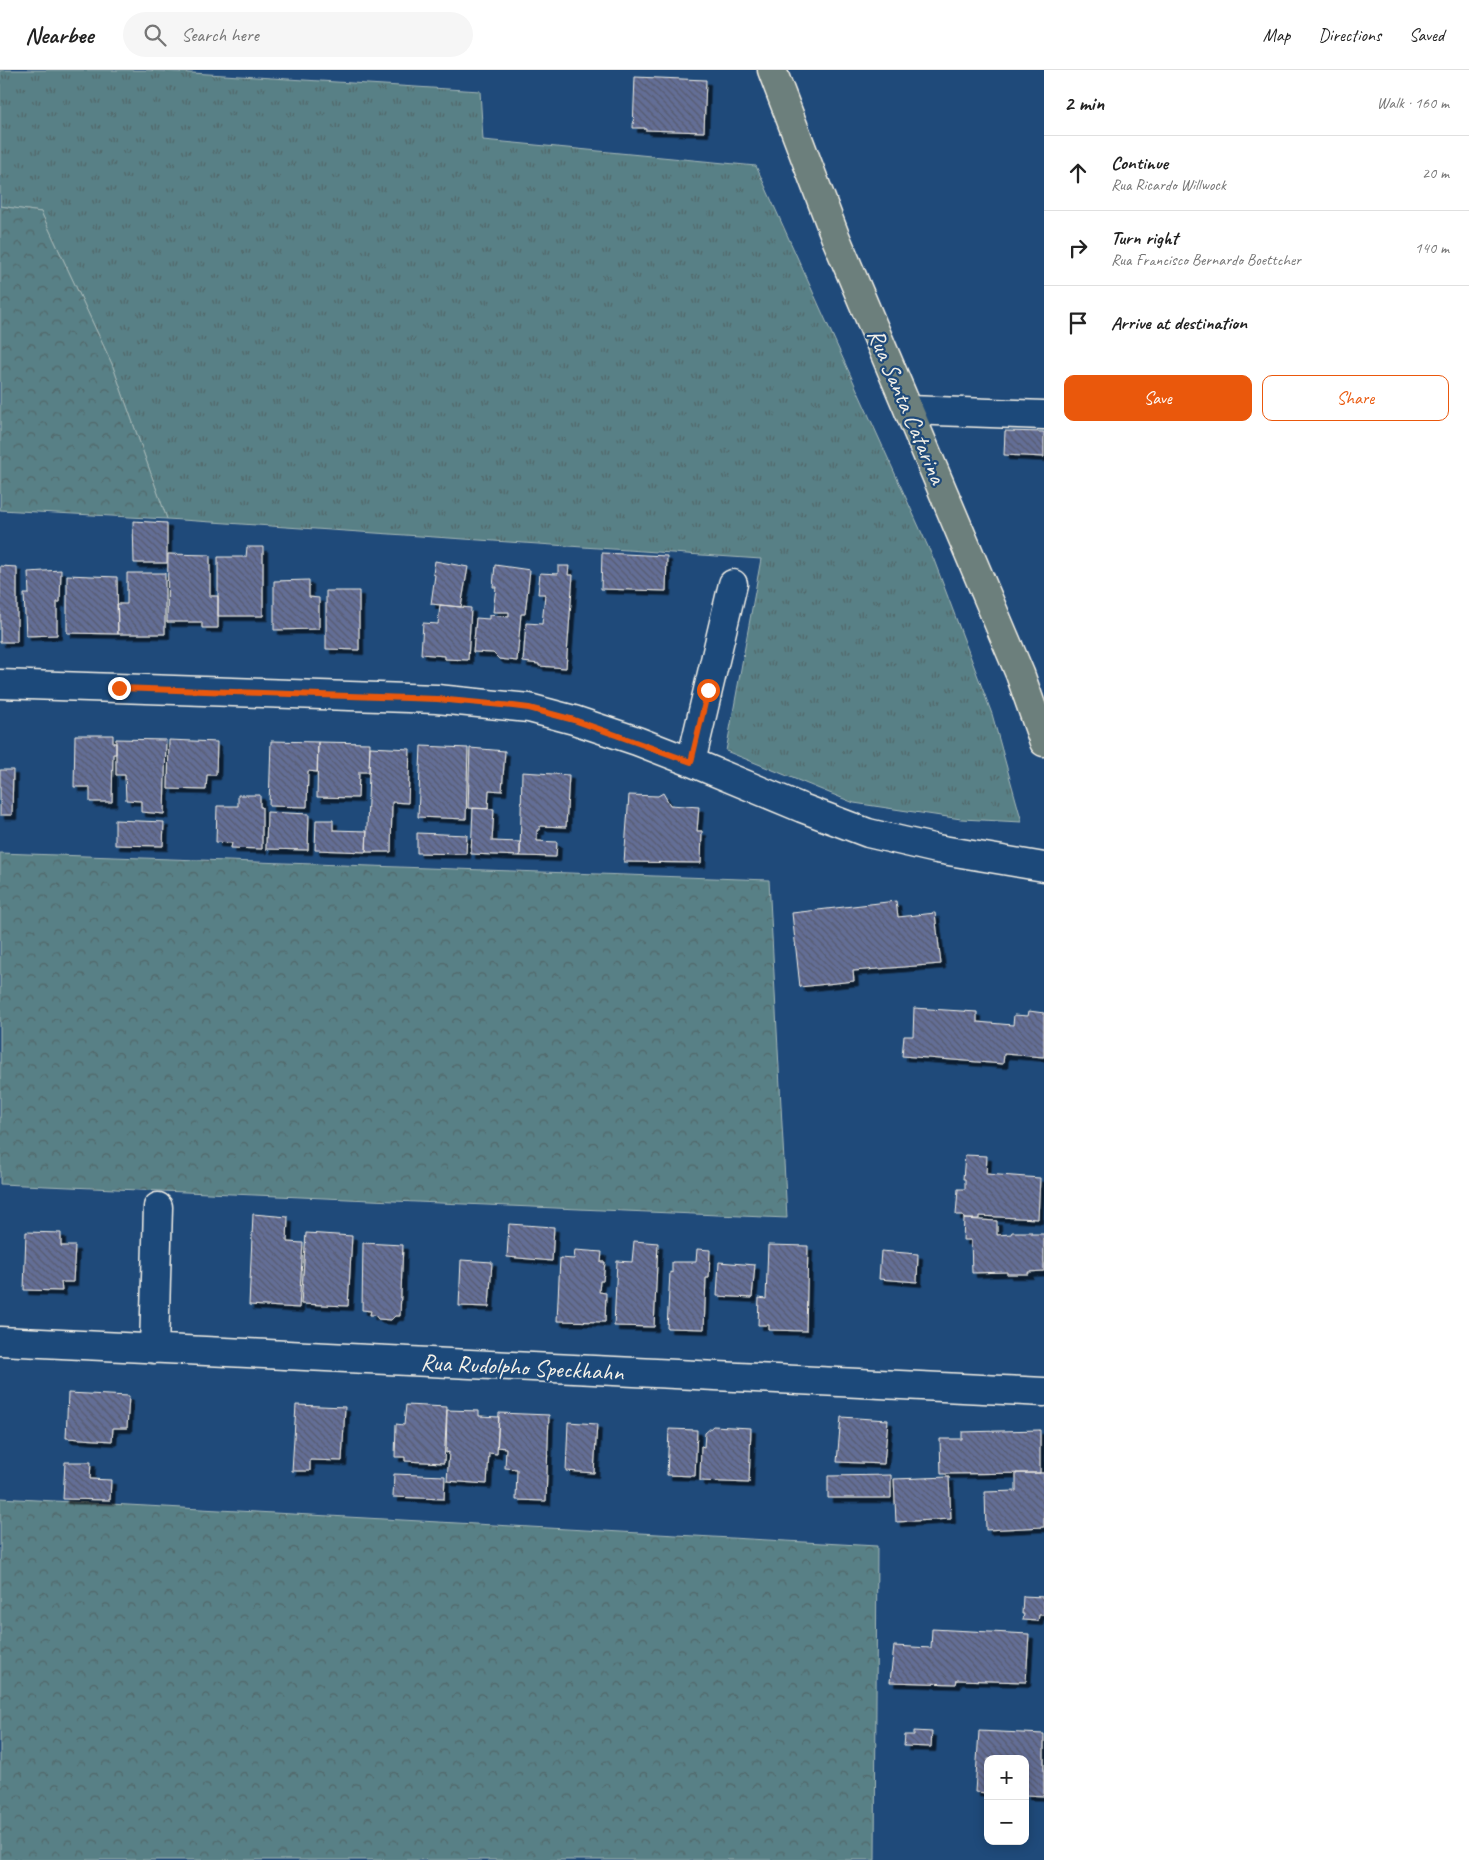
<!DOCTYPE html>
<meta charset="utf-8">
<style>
body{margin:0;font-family:Caveat,sans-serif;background:#f6f6f6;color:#222}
.controls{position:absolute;right:15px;bottom:15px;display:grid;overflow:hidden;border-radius:10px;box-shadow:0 2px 12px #0003}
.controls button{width:45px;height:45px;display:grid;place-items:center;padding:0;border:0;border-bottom:1px solid #e0e0e0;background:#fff;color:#222;font:25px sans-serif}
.stop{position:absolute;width:15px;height:15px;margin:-11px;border:4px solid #ea580c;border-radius:50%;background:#fff}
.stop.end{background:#ea580c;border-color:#fff;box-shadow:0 1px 5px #0008}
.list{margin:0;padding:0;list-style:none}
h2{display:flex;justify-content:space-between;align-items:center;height:65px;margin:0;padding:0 20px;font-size:21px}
h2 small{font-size:16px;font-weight:400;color:#767676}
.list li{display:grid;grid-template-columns:32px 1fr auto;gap:15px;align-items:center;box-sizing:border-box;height:75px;padding:0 20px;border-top:1px solid #e0e0e0}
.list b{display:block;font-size:19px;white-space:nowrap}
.list p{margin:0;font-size:16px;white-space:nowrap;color:#767676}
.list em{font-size:16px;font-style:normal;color:#767676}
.actions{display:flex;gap:10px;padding:15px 20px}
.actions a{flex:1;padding:11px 0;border:1px solid #ea580c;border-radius:10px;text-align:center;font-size:18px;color:#ea580c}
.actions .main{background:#ea580c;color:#fff}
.icon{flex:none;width:28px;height:28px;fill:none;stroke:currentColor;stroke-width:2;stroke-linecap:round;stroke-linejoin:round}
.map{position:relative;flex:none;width:1044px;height:1790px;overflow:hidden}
header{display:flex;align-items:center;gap:30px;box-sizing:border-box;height:70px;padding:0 25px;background:#fff;border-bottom:1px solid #e0e0e0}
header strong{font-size:24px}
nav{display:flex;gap:28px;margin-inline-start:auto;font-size:18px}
.search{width:350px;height:45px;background:#f6f6f6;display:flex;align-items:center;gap:12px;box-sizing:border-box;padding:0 18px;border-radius:28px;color:#767676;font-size:19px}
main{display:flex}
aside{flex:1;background:#fff}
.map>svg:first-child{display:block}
.grass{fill:url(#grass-tufts);stroke:#a6b8b7}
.forest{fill:url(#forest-crowns);stroke:#a6b8b7}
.building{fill:url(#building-back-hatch);stroke:#f4f1e8;filter:url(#shadow)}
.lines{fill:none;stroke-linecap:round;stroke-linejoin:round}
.minor-casing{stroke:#f4f1e8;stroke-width:31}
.major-casing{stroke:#f4f1e8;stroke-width:31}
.minor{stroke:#1f4a7a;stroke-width:28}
.major{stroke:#6c7f7c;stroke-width:28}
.route{stroke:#ea580c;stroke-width:6}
.labels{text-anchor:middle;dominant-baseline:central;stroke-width:4.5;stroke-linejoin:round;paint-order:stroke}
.street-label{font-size:24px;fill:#f4f1e8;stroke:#1f4a7a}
</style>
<header>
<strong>Nearbee</strong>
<div class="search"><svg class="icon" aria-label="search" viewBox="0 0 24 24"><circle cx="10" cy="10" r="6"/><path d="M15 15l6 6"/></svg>Search here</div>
<nav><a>Map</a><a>Directions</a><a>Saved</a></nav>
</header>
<main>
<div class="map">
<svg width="1044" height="1790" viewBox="0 0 1044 1790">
<defs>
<pattern id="grass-tufts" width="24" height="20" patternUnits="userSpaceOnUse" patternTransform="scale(1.25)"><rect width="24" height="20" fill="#588086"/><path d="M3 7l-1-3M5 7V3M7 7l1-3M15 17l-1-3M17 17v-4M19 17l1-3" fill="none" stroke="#516769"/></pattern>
<pattern id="forest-crowns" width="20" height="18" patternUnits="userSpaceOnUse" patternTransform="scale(1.25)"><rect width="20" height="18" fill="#588086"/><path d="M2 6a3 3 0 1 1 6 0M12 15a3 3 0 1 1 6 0" fill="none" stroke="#516769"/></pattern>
<pattern id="building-back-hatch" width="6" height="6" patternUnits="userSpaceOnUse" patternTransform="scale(1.25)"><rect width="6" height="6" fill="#646e96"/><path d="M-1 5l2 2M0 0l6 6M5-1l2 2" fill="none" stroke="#565b6e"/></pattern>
<filter id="shadow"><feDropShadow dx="4.5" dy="4.5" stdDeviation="0" flood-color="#0009"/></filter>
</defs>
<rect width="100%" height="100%" fill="#1f4a7a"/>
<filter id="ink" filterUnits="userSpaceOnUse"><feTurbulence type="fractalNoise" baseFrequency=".02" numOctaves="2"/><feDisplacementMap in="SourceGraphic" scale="10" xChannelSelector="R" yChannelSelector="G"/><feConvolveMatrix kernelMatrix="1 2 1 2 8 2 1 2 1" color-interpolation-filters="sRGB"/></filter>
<g filter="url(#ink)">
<!-- grass -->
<path class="grass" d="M0 0H144L480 21 483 70 756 96 934 490 992 644 1022 752 961 749 854 733 726 681 761 489 167 449 112 294 41 142 0 136Z"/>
<!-- forest -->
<path class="forest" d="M0 136 41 142 112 294 167 449 0 440Z
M0 783 769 810 787 1148 0 1114Z
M0 1428 877 1476 875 1790H0Z"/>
<!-- building -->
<path class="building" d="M635 7 706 10 704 62 645 60V58H633Z
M1005 361 1044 362V387L1004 385Z
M133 451 167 453V493H134Z
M247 477H263V546H218V487H246Z
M602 483 667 486 666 521 601 519Z
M168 484 210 485V526H218V558H202V552H167Z
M435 491 468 497 461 537 431 534 435 505 433 504Z
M495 495 530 500 525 544H521L517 591 499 589 493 583 473 582 476 548 489 549V545L509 547V542H493L496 517H493Z
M0 496 17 497V572H0Z
M558 496H569L568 505H573L566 598 539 596V594L523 592 526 553 542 554 545 524H538L540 503 558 504Z
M61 500 60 532H57V565L26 566 24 524H29L28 502Z
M127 503H165V564H118L117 534H127Z
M67 505 117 507 118 564 67 563Z
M309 510V527L319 528V559L274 560V511Z
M326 521H359V580L326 579Z
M440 535 471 538 468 590 445 589V586L421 584 423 553 438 554Z
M75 665H113V673H116V684H113L112 732H90V717H74Z
M116 669 166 670 164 744 141 742V731L126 730 125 705H116Z
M169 670 217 672 216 705H207L206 720 168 719Z
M271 671 318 672 317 702 308 701 307 737 269 736Z
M318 672 370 673 369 702H359L358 728 317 727Z
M421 676 468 678 466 749 418 747Z
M370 677 410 679 408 733 392 732 391 782H366Z
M470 678 505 681 502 721 489 720 488 739 468 738Z
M0 700H13L12 745H0Z
M522 702 569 705 566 757 540 756V760H537V771L557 772 556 787 520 786Z
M663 723 670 735 699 737 697 761H702L701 793 624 792 629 725 658 726Z
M238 725H260V737H262V779L231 778 232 773 216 772 217 736H238Z
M473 738 494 739 492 771 520 772V786L471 784Z
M267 742 309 744 308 780 266 779Z
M115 750 164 752 163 776 115 775Z
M316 750H333V760L367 761 366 782 315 780Z
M417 763 467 765 466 784 417 783Z
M896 831 898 847 935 843 941 894 853 901 854 911 800 917 792 843Z
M914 938 977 942V952L1013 955 1014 945 1028 946 1029 941 1044 943V987L1004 984 1003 994 902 986 904 966H913Z
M965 1085 987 1086 986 1104 1040 1108 1038 1149 979 1146V1149H964L963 1145H956L958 1119H965V1109H963Z
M253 1144 288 1147 287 1172 303 1173 299 1238 249 1235Z
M964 1149 997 1151V1165L1011 1164 1012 1162H1032V1164H1044V1201L1028 1202 1029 1204H1007V1202L972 1203 971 1170H963Z
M509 1154 554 1157 552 1191 507 1187Z
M26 1162 61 1163V1176H75L73 1212H61L62 1221 24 1220Z
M306 1163 352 1166 348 1236 301 1234Z
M634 1171 658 1173 654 1257 614 1256 617 1191 632 1192Z
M363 1173 403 1175 400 1246H395L391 1250 378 1249 375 1245H370L371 1241 362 1240Z
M768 1175 808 1176 806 1261 769 1260V1255H758L759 1228 766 1229Z
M697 1179 710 1180 709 1208H706L704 1259 667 1258 670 1202 672 1203V1192H696Z
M575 1180 602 1182 601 1192H605L603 1211H600L599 1222 606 1223 605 1252 557 1251 560 1188 574 1189Z
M881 1181 918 1184 917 1212 879 1209Z
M461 1190 492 1192 489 1237 459 1236Z
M719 1192 755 1195 752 1228 717 1226Z
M68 1323 129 1326 127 1358H113L112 1371 66 1368Z
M296 1335 345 1337 342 1391 310 1390V1401H292Z
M406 1335 447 1337 444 1393 405 1391V1387H395L396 1354 404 1355Z
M447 1340 479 1341V1346L499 1347 497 1384 489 1383 487 1414 447 1411 449 1382 446 1383Z
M499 1343 549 1345 546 1431 516 1430 517 1399 505 1398 506 1378 497 1377Z
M841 1347 888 1350 884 1394 837 1392Z
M568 1352 597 1354 594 1403 566 1401Z
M713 1356 751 1358 749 1413 700 1411 701 1376 704 1377 705 1363Z
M669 1359 697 1360 695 1406 667 1405Z
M1040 1360V1403L941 1404 940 1369H962V1362Z
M65 1392H91L90 1409 111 1410 110 1430 63 1429Z
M1016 1403H1044V1457L986 1460 985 1422 1016 1421Z
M394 1404 445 1406 444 1429 393 1427Z
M891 1405V1428H828V1406Z
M949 1407 951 1449 896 1452 894 1409Z
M1023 1526 1044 1527V1545H1039L1038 1551 1023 1550 1024 1544H1022Z
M932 1559 1029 1564 1026 1612 957 1610 956 1614 890 1612 894 1576 931 1578Z
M914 1661 932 1662 931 1677 904 1676 905 1665H914Z
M979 1661 1044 1664V1726L1025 1725V1689H988V1723L975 1722Z"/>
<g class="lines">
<defs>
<path id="minor" d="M909 340 1044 345
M0 614 437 629 529 638 574 650 637 671 691 692 802 738 868 763 937 779 1044 797
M691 692 733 514
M0 1271 1044 1322
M154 1279 158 1137"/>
<path id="major" d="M772 0 835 166 1020 604 1044 672"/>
</defs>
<!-- minor casing -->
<use href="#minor" class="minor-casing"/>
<!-- major casing -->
<use href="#major" class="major-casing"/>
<!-- minor -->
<use href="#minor" class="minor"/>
<!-- major -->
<use href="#major" class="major"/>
</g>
</g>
<g class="lines" filter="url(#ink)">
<!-- route -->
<path class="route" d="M119 618 437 629 513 636 529 638 574 650 691 692 708 620"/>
</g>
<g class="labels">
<!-- street labels -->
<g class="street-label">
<text transform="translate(907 336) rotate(67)">Rua Santa Catarina</text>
<text transform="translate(522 1297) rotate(3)">Rua Rudolpho Speckhahn</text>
</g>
</g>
</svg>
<div class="controls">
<button>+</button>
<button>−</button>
</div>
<div class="stop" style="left:708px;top:620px"></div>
<div class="stop end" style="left:119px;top:618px"></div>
</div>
<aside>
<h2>2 min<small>Walk · 160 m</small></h2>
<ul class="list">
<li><svg class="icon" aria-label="ahead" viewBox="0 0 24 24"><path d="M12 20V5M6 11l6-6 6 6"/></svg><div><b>Continue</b><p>Rua Ricardo Willwock</p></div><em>20 m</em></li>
<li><svg class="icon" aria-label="right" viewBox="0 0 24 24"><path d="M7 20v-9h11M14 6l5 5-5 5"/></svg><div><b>Turn right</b><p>Rua Francisco Bernardo Boettcher</p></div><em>140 m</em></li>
<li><svg class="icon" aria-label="arrive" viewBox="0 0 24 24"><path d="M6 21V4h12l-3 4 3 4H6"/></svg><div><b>Arrive at destination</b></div></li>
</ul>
<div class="actions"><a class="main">Save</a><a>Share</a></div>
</aside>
</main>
